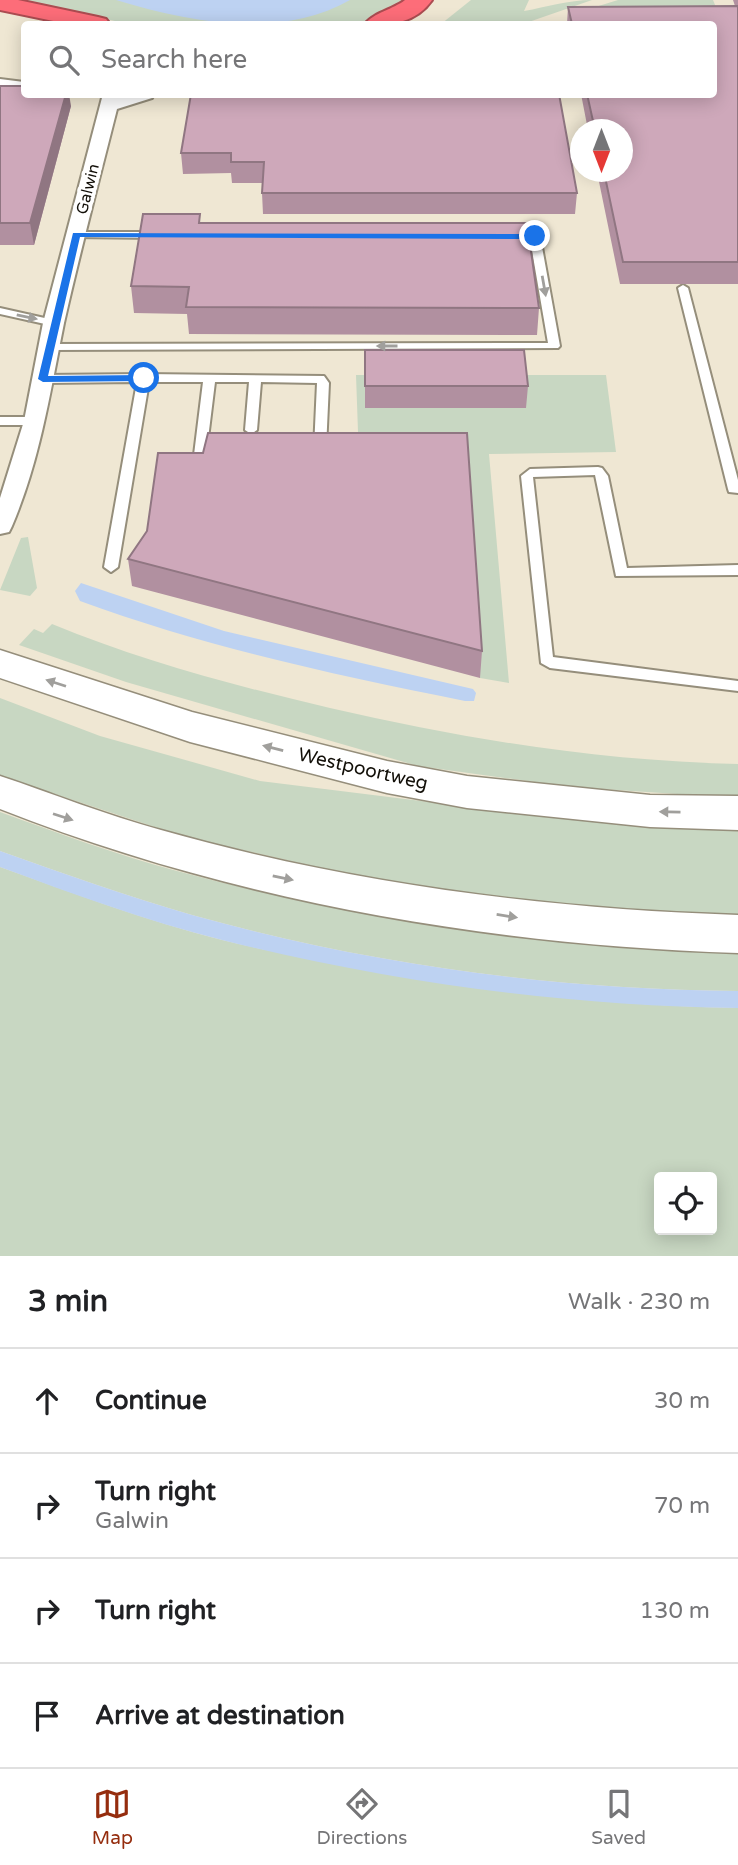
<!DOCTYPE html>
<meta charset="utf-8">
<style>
body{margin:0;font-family:"Varela Round",sans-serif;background:#f2f2f2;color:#202124}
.controls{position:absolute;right:21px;bottom:21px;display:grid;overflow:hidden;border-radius:7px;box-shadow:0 4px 18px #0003}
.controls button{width:63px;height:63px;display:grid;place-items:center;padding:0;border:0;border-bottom:2px solid #e0e0e0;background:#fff;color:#202124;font:35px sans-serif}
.compass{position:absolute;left:570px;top:119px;width:63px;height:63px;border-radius:50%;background:#fff;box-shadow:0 4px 18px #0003;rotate:180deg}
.stop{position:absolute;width:21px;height:21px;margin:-16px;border:5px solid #1a73e8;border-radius:50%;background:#fff}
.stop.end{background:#1a73e8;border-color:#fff;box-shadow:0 2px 7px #0008}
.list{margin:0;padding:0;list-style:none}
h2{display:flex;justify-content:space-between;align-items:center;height:91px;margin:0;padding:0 28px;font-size:30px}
h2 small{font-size:23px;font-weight:400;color:#757577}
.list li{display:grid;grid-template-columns:46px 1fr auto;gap:21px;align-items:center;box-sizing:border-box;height:105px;padding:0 28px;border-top:2px solid #e0e0e0}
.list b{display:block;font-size:26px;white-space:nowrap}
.list p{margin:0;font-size:23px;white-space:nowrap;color:#757577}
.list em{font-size:23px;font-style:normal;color:#757577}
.icon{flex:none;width:38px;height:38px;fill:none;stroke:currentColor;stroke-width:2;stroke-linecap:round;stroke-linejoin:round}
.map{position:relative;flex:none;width:738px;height:1256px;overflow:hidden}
.search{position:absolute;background:#fff;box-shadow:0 4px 18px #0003;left:21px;right:21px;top:21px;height:77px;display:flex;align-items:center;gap:18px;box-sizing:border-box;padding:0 24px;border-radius:7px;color:#757577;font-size:26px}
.sheet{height:511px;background:#fff}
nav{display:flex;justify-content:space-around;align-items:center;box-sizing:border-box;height:98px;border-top:2px solid #e0e0e0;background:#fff;font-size:19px;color:#757577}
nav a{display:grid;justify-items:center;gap:4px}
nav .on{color:#952d0e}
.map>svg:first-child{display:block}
.green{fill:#c8d7c2;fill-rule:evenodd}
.water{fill:#bdd2f2}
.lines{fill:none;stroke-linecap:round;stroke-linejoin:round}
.service-casing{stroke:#958e7b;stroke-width:4}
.minor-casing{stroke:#958e7b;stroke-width:4}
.secondary-casing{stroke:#958e7b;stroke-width:3}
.motorway-casing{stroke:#ab4c51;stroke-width:4}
.service{fill:#fff;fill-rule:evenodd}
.minor{fill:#fff;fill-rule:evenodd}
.secondary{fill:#fff;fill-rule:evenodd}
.motorway{fill:#fd6d79;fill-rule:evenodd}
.wall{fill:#b190a0}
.shaded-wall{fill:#907682}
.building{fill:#cea8ba;stroke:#907682;stroke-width:2}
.oneway{fill:#a09f9c}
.route{fill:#1a73e8}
.labels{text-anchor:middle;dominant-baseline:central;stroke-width:7;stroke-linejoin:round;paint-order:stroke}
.far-street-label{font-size:16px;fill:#120f08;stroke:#fff}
.street-label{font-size:19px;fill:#120f08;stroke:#fff}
</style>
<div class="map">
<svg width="738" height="1256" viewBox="0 0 738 1256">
<rect width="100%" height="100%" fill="#efe7d3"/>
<!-- green -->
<path class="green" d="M23 0H405L387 13 360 24H128Z
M471 0H529L524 11C547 7 568 0 592 0L523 24H441Z
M618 0H713L718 12 576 13Z
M356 375H606L616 452 489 454 509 683 480 678 465 461 359 460Z
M28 537 37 588 30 596 0 590 21 538Z
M52 624C142 661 236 686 330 708 465 739 599 761 738 764V798L571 787 418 766 126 682 19 645 34 629 43 633Z
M0 698 100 736 260 781 534 815 629 824 738 829V917L495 899 373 880 182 836 0 776Z
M0 812C58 833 117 855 177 871 361 920 548 946 738 953V991C555 990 368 964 192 915 127 896 64 874 0 851Z
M0 867C73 893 147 921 222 940 274 953 327 961 379 971 502 993 613 1006 738 1008V1256H0ZM659 1177H712V1230H659Z"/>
<!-- water -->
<path class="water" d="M116 0H350C280 40 188 22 116 0Z
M81 583 224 631 473 689 476 693 474 701H465C335 675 205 647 80 601L75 591Z
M0 851C64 874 127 896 192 915 368 964 555 990 738 991V1008C564 1006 391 982 222 940 147 921 73 894 0 867Z"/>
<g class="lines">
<defs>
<path id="service" d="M0 79 24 82V88L0 85Z
M76 232H156L161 235 156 238 72 237 71 235Z
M512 233H535L540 236 560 346 558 348 49 350 43 347 49 344 548 343 530 239 508 238V234Z
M683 285 688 288 738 480V493L729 492 728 489 678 288Z
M0 308 58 321 60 323 54 326 0 314Z
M144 374 324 376 329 383 326 449 320 453 314 449 317 383 261 382 257 430 251 434 245 430 249 382H215L204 471 202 474H194L192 471 203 382H149L118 567 111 572 104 567 137 382 43 383 37 379 43 375Z
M0 417H35L41 421 35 425H0Z
M598 467 602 468 608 476 627 568 738 565V575L616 576 595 475 533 477 553 657 738 681V691L550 668 541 663 521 476 530 469Z"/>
<path id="minor" d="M103 94H121L120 97 154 94 152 98 117 109C99 180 80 252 64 323 50 393 40 460 12 526L9 532 0 534V498L24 421 43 323Z"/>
<path id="secondary" d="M0 650 192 712 387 761 467 776 650 795 738 796V830L650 827 467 808 387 793 190 742 0 678Z
M0 776C54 794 106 815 161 830 348 883 544 909 738 915V953C487 945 234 901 0 809Z"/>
<path id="motorway" d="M0 0H18L98 17 106 19 110 24H68L0 10Z
M405 0H432C416 23 390 26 365 24 373 13 394 9 405 0Z"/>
</defs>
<!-- service casing -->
<use href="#service" class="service-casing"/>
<!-- minor casing -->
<use href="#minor" class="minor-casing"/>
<!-- secondary casing -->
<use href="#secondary" class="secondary-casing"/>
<!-- motorway casing -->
<use href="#motorway" class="motorway-casing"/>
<!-- service -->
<use href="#service" class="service"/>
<!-- minor -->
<use href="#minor" class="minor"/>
<!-- secondary -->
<use href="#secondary" class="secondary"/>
<!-- motorway -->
<use href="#motorway" class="motorway"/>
</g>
<!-- wall -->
<path class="wall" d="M733 0H738V284H620L597 172H622V130H588L581 94H713V24H567L568 7 735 6Z
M0 86 71 106 34 245H0Z
M191 94 577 193 575 214H263L262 193V183H232L231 173 183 174 181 153Z
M201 223 539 308 537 335 189 334 187 314 134 313 131 286Z
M365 350 528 386 526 408H365Z
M128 559 482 651 480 678 132 586Z"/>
<!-- shaded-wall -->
<path class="shaded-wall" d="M66 94H69L71 106 34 245 30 223Z"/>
<!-- building -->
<path class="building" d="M738 6V262H623L604 172H622V130H595L587 94H713V24H572L568 7Z
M0 86H24V94H66L30 223H0Z
M191 94H559L577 193H262L264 162H231V153H181Z
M143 214H200L199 223H527L539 308 186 307 189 287 131 286Z
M365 350H524L528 386H365Z
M208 433H467L482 651 128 559 147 531 158 453H203Z"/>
<!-- one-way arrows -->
<defs><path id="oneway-solid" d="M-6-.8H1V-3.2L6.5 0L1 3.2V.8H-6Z" transform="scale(1.75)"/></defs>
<g class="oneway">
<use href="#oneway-solid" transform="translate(544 286) rotate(80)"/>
<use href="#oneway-solid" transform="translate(27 317) rotate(12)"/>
<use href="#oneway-solid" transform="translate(387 346) rotate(180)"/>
<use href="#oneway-solid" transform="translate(56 683) rotate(-162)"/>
<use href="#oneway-solid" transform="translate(273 748) rotate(-166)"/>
<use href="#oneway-solid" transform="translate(670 812) rotate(-179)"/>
<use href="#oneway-solid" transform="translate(63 817) rotate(18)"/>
<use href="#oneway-solid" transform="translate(283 878) rotate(12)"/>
<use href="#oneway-solid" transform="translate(507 916) rotate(9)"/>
</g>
<!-- route -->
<path class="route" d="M73 233 535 234 540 236 535 239 80 237 48 376 144 375 149 378 144 381 43 382 38 379Z"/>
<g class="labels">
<!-- far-street labels -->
<g class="far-street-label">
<text transform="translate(88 189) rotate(-76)">Galwin</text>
</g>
<!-- street labels -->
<g class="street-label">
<text transform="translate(363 769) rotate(13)">Westpoortweg</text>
</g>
</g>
</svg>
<div class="controls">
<button><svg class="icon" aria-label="locate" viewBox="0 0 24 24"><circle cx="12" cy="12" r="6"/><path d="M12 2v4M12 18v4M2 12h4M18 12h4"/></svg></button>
</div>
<svg class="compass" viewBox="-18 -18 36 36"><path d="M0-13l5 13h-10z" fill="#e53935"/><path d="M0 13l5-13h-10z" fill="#757577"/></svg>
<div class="stop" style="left:144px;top:378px"></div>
<div class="stop end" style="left:535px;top:236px"></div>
<div class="search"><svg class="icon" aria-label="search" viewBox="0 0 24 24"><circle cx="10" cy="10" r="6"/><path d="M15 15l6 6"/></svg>Search here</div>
</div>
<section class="sheet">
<h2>3 min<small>Walk · 230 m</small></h2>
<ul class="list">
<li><svg class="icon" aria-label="ahead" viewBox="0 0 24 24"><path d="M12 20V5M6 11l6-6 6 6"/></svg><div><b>Continue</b></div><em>30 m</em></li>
<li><svg class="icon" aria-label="right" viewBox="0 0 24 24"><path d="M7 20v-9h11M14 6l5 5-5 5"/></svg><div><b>Turn right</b><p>Galwin</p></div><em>70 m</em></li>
<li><svg class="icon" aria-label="right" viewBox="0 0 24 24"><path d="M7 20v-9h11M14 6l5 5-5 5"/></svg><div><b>Turn right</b></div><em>130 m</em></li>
<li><svg class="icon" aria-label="arrive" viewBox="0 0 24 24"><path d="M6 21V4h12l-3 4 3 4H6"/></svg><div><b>Arrive at destination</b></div></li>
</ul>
</section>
<nav>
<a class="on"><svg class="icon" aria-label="map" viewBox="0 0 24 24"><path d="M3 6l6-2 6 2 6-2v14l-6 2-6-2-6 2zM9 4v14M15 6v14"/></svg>Map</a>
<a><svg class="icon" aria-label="directions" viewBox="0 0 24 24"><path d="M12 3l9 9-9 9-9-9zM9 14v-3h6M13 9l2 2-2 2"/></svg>Directions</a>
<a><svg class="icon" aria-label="saved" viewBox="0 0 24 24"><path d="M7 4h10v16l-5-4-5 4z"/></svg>Saved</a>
</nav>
